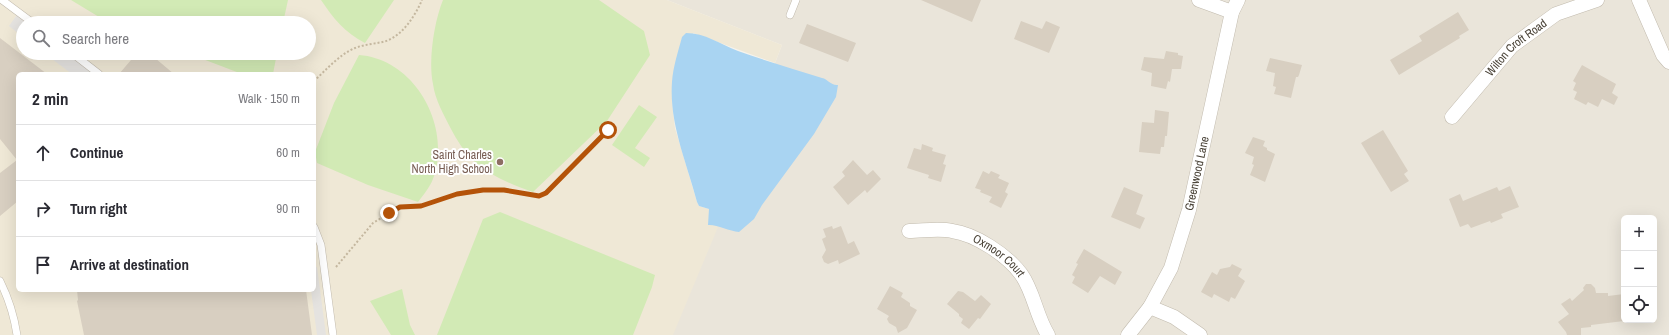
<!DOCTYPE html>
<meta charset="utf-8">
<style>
body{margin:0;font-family:"Archivo Narrow",sans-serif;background:#f2f2f3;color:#2b2b33}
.controls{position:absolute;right:12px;bottom:12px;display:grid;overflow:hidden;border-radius:6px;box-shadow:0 4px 16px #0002}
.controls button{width:36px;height:36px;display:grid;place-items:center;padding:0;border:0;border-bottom:1px solid #e1e1e2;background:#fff;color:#2b2b33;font:20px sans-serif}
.stop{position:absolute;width:12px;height:12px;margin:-9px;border:3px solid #b45309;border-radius:50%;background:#fff}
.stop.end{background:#b45309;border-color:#fff;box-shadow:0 1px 4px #0008}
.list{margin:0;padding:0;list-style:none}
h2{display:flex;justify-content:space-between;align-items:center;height:52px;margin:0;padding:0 16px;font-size:17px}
h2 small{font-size:13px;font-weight:400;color:#7c7c81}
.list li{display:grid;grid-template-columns:26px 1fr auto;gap:12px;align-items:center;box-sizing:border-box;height:56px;padding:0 16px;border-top:1px solid #e1e1e2}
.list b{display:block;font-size:15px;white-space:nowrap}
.list em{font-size:13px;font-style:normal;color:#7c7c81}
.icon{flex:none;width:22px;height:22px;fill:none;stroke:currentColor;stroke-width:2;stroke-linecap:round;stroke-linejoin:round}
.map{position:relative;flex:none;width:1669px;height:335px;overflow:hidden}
.search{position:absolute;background:#fff;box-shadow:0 4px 16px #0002;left:16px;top:16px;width:300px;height:44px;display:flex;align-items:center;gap:10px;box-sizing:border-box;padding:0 14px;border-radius:22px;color:#7c7c81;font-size:15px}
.panel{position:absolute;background:#fff;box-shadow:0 4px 16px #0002;left:16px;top:72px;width:300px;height:220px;border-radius:6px}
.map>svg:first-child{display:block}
.residential{fill:#eae5da;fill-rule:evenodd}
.education{fill:#efe8d6;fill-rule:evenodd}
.green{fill:#d2eab5}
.parking{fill:#e5e3e0}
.water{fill:#a9d4f2}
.building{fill:#d8cfc1}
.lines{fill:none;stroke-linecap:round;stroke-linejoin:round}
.lane-casing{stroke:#c2bbae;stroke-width:8}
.street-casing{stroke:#c2bbae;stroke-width:15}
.path{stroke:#c4b79f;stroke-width:2;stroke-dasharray:2 2;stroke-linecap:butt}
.lane{stroke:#fff;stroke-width:7}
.street{stroke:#fff;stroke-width:14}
.route{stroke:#b45309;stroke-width:5}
.education-dot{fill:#8d6e63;stroke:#fff;stroke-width:1.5}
.labels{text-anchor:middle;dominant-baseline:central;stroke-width:4;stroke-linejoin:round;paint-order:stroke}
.street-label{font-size:12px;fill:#4b4439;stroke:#fff}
.education-label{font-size:12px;fill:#785e54;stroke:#fff;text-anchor:end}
</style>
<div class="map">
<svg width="1669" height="335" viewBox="0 0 1669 335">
<rect width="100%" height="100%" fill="#f6f3ec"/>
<!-- residential -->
<path class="residential" d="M667 0H1669V335H670L782 45ZM1624 218H1654V320H1624Z"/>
<!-- education -->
<path class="education" d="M0 0H667L782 45 775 63 693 33 672 98 673 111 675 128 697 202 699 206 709 209V216L713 224 718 227 673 335H0ZM23 23H309V53H23ZM18 74H314V290H18Z"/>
<!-- green -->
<path class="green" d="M71 0H288L283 23H109Z
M321 0H394L365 43C345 33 333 18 321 0Z
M443 0H599L644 31 650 55 607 121 533 192C512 185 491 176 474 161 464 152 457 140 451 129 444 115 435 100 433 84 428 61 434 22 443 0Z
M187 53H277L273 74H242Z
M359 55C414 59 451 124 434 176 431 186 424 194 418 202L368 185 317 163 315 152 334 103Z
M639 105 657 117 635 148 650 158 644 167 612 145Z
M500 212 655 275 652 287 633 335H437L483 219Z
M402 289 410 325 415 335H391L370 301Z"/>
<!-- parking -->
<path class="parking" d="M19 12 33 23H23V37L9 26Z
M44 53H72L99 74H72Z
M317 267 326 335H317L311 290H314V268Z"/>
<!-- water -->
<path class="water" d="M686 33C705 33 720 44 738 51 766 61 794 69 822 78 828 79 831 86 838 85L836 97 814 134 762 205 754 219 739 232C729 231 716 224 708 225L709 209 699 206 697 202C687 163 669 124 672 82 673 67 678 52 682 37Z"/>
<!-- building -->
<path class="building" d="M921 0H981L972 22Z
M1458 12 1469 30 1459 36 1460 38 1399 75 1390 60 1422 41 1419 36Z
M1021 21 1042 29 1046 21 1060 27 1049 53 1014 39Z
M807 24 856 43 848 62 799 43Z
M0 38 47 74H18V201L0 216V173L17 160 0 139Z
M1166 51 1178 53V55L1183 56 1181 69H1172L1170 82 1168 81 1166 89 1151 86 1152 73 1141 70 1144 57 1164 59Z
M137 53H149L174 74H119Z
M1270 58 1302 65 1299 75 1298 77H1296L1291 98 1274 94 1276 87 1273 86 1275 73 1266 71Z
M1582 65 1616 84 1612 93 1618 97 1614 105 1602 99 1598 107 1588 102 1586 105 1574 99 1577 92 1573 90 1576 83 1573 81Z
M1155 110 1169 112 1167 136H1165L1164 147H1161L1160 154 1139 152 1142 122 1154 123Z
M1383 130 1408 171 1404 174 1409 181 1391 192 1361 143Z
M1253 137 1265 141 1263 146 1267 148V150L1275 154 1265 182 1250 175 1254 165 1252 164 1254 157 1245 153Z
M922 144 933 148 932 151 946 155 943 164 946 165 941 182 928 178 929 175 907 168 914 148 921 150Z
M853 160 867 175 873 170 881 179 867 193 865 190 848 205 833 187 845 176 842 172Z
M983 171 989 174 991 171 1000 175 998 178 1009 183 1005 192 1008 194 1001 208 989 202 992 197 980 192 981 190 975 188Z
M1510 186 1519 207 1501 214 1503 218 1491 223 1490 221 1471 228 1468 224 1460 227 1449 199 1460 194 1463 201 1497 187 1499 191Z
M1124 187 1143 195 1136 214 1145 218 1140 229 1111 217Z
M832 226 833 229 841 226 848 244 854 241 860 254 839 264 838 260 828 264 824 262 822 257 826 250 822 239 826 237 823 229Z
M1084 249 1122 272 1115 285 1100 276 1088 293 1072 283 1075 277 1072 275 1078 264 1076 263Z
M1232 264 1242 269 1238 276 1245 281 1235 299 1231 297 1229 302 1214 294 1212 298 1201 292 1212 272 1217 275 1220 269 1230 267Z
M1586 284H1591L1595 288 1596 293H1608V296L1624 294V321L1591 325V327L1581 328V335H1567L1566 332 1558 322 1569 314 1561 304 1570 298 1572 301 1584 290 1583 288Z
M890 286 903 293 901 297 910 303V306L917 310 907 328 898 333 896 327 889 323 887 319 889 316 877 309Z
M77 290H306L312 335H84L77 301 78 300Z
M958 291 963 292 975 301 981 295 991 304 980 319 978 318 969 329 961 323 963 319 959 316V314L947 304Z"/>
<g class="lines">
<defs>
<path id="lane" d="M2 0 33 23
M790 15 796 0
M72 53 99 74
M314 227 321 245 333 335
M0 281C9 299 14 315 17 335"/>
<g id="street">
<path d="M1199 0 1232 12"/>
<path d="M1639 0 1663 55 1669 62"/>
<path id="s1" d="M1452 117 1512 46 1556 14 1597 0"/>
<path id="s2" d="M909 231C923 231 939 228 952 231 975 234 1007 255 1021 274 1034 292 1036 316 1048 335"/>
<path d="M1150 307 1174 317 1200 335"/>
<path id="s3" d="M1128 335 1150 307 1171 268 1189 210 1232 12 1238 0"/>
</g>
</defs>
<!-- lane casing -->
<use href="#lane" class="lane-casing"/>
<!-- street casing -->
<use href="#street" class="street-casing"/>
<!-- path -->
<path class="path" d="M314 81C326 70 340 54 355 48 365 44 376 44 386 41 403 35 415 16 422 0
M336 267 373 223 400 207 421 206 457 194 483 190H504L539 196 546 193 609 130"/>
<!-- lane -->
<use href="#lane" class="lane"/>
<!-- street -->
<use href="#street" class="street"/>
</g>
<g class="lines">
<!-- route -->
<path class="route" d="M389 213 400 207 421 206 457 194 483 190H504L539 196 546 193 608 130"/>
</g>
<!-- markers -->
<circle class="education-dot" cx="500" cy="162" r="4"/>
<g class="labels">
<!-- street labels -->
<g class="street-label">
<text stroke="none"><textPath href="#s1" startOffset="95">Wilton Croft Road</textPath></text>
<text stroke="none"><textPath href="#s3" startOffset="178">Greenwood Lane</textPath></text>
<text stroke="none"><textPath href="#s2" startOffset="97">Oxmoor Court</textPath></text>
</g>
<!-- education labels -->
<g class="education-label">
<text x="492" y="155">Saint Charles<tspan x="492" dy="14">North High School</tspan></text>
</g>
</g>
</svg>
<div class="controls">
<button>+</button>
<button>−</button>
<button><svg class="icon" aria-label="locate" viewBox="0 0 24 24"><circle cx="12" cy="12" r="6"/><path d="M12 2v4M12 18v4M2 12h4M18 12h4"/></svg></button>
</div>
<div class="stop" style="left:608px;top:130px"></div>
<div class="stop end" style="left:389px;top:213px"></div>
<div class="search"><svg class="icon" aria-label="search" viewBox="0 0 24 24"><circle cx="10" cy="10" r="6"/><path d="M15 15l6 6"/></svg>Search here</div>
<section class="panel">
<h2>2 min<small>Walk · 150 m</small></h2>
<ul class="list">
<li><svg class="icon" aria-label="ahead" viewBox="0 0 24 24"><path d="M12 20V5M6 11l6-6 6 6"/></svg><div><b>Continue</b></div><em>60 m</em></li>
<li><svg class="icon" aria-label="right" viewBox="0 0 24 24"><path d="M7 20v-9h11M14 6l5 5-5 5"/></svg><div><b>Turn right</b></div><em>90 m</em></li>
<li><svg class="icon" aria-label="arrive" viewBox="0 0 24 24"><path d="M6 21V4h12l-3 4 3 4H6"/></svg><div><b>Arrive at destination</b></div></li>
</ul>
</section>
</div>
